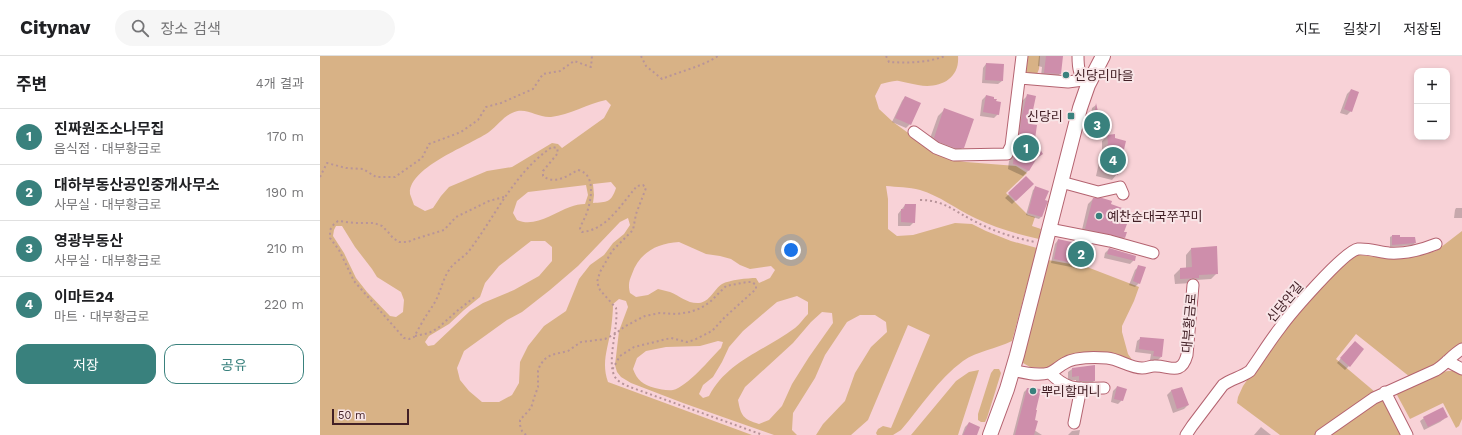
<!DOCTYPE html>
<html lang="ko">
<meta charset="utf-8">
<style>
body{margin:0;font-family:"Work Sans","Noto Sans KR",sans-serif;background:#f6f6f6;color:#202124}
.controls{position:absolute;right:12px;top:12px;display:grid;overflow:hidden;border-radius:8px;box-shadow:0 2px 6px #0003}
.controls button{width:36px;height:36px;display:grid;place-items:center;padding:0;border:0;border-bottom:1px solid #e0e0e0;background:#fff;color:#202124;font:20px sans-serif}
.scale{position:absolute;left:12px;bottom:10px;width:77px;box-sizing:border-box;padding-left:4px;border:2px solid #422026;border-top:0;font-size:11px;line-height:14px;white-space:nowrap;color:#422026;-webkit-text-stroke:3px #f8e5e7;paint-order:stroke}
.you{position:absolute;left:471px;top:194px;width:14px;height:14px;margin:-10px;border:3px solid #fff;border-radius:50%;background:#1a73e8;box-shadow:0 0 0 6px #1a73e833}
.badge{display:grid;place-items:center;width:26px;height:26px;border-radius:50%;background:#39817d;color:#fff;font-size:13px;font-weight:700}
.pin{position:absolute;translate:-50% -50%;border:2px solid #fff;box-shadow:0 1px 4px #0006}
.list{margin:0;padding:0;list-style:none}
h2{display:flex;justify-content:space-between;align-items:center;height:52px;margin:0;padding:0 16px;font-size:17px}
h2 small{font-size:13px;font-weight:400;color:#757577}
.list li{display:grid;grid-template-columns:26px 1fr auto;gap:12px;align-items:center;box-sizing:border-box;height:56px;padding:0 16px;border-top:1px solid #e0e0e0}
.list b{display:block;font-size:15px;white-space:nowrap}
.list p{margin:0;font-size:13px;white-space:nowrap;color:#757577}
.list em{font-size:13px;font-style:normal;color:#757577}
.actions{display:flex;gap:8px;padding:12px 16px}
.actions a{flex:1;padding:9px 0;border:1px solid #39817d;border-radius:12px;text-align:center;font-size:14px;color:#39817d}
.actions .main{background:#39817d;color:#fff}
.icon{flex:none;width:22px;height:22px;fill:none;stroke:currentColor;stroke-width:2;stroke-linecap:round;stroke-linejoin:round}
.map{position:relative;flex:none;width:1142px;height:379px;overflow:hidden}
header{display:flex;align-items:center;gap:24px;box-sizing:border-box;height:56px;padding:0 20px;background:#fff;border-bottom:1px solid #e0e0e0}
header strong{font-size:19px}
nav{display:flex;gap:22px;margin-inline-start:auto;font-size:14px}
.search{width:280px;height:36px;background:#f6f6f6;display:flex;align-items:center;gap:10px;box-sizing:border-box;padding:0 14px;border-radius:22px;color:#757577;font-size:15px}
main{display:flex}
aside{flex:1;background:#fff}
.map>svg:first-child{display:block}
.green{fill:#d8b286;fill-rule:evenodd}
.shadow{fill:#0003}
.building{fill:#ce8eab}
.lines{fill:none;stroke-linecap:round;stroke-linejoin:round}
.minor-casing{stroke:#b46370;stroke-width:13}
.major-casing{stroke:#b46370;stroke-width:16}
.path{stroke:#b89499;stroke-width:2;stroke-dasharray:2 3;stroke-linecap:butt}
.minor{stroke:#fff;stroke-width:11}
.major{stroke:#fff;stroke-width:14}
.poi-dot{fill:#39817d;stroke:#f8e5e7;stroke-width:1.5}
.labels{text-anchor:middle;dominant-baseline:central;stroke-width:4;stroke-linejoin:round;paint-order:stroke}
.poi-label{font-size:13px;fill:#422026;stroke:#f8e5e7;text-anchor:start}
.street-label{font-size:13px;fill:#422026;stroke:#f8e5e7}
</style>
<header>
<strong>Citynav</strong>
<div class="search"><svg class="icon" aria-label="search" viewBox="0 0 24 24"><circle cx="10" cy="10" r="6"/><path d="M15 15l6 6"/></svg>장소 검색</div>
<nav><a>지도</a><a>길찾기</a><a>저장됨</a></nav>
</header>
<main>
<aside>
<h2>주변<small>4개 결과</small></h2>
<ul class="list">
<li><span class="badge">1</span><div><b>진짜원조소나무집</b><p>음식점 · 대부황금로</p></div><em>170 m</em></li>
<li><span class="badge">2</span><div><b>대하부동산공인중개사무소</b><p>사무실 · 대부황금로</p></div><em>190 m</em></li>
<li><span class="badge">3</span><div><b>영광부동산</b><p>사무실 · 대부황금로</p></div><em>210 m</em></li>
<li><span class="badge">4</span><div><b>이마트24</b><p>마트 · 대부황금로</p></div><em>220 m</em></li>
</ul>
<div class="actions"><a class="main">저장</a><a>공유</a></div>
</aside>
<div class="map">
<svg width="1142" height="379" viewBox="0 0 1142 379">
<rect width="100%" height="100%" fill="#f8d2d7"/>
<!-- green -->
<path class="green" d="M0 0H638C640 24 618 33 598 29 591 28 585 26 579 25 574 24 567 27 561 28L555 40 559 53 573 66 616 97 628 103 646 106 696 110 707 117 686 137 708 159 715 161 712 170 721 173 719 183C697 178 676 172 655 162 636 153 620 140 600 134 589 131 577 131 566 130L568 143V173L577 180 593 179 635 167 652 168 666 175 691 185 717 192 692 285C676 293 657 295 643 305 618 323 601 351 581 374L573 379H557L556 377 558 373 563 370 571 372 610 279 588 269 548 364 531 379H496L503 368 525 345 535 317 551 291 567 276 566 266 555 259H540L527 266 505 299 495 322 473 357 472 374 477 379H454L363 347 311 327 301 321 297 316 295 309 299 275 308 251 306 245 299 243 293 248C293 256 292 265 291 273 288 292 281 307 288 326L432 379H0ZM286 44 291 49 284 62 242 92 238 88 232 87 192 111 167 115 129 131 121 140 113 152 105 155 94 149C93 146 91 141 90 138 88 111 151 89 169 76 177 70 183 61 192 57 206 50 217 62 231 61 250 59 267 48 286 44ZM291 126 296 132C291 147 287 146 273 147L274 139 273 128ZM266 129 268 139 265 148C260 148 255 149 250 151 233 157 215 172 197 164L193 157 197 145 208 136ZM308 162 310 169 304 178 293 187 284 199 270 209 259 223 246 255 224 270 208 290 200 306 199 327 192 339 179 346H162L149 335 140 324 137 312 144 295 187 264 202 256 230 234 258 210 300 166ZM16 170H22L35 191 52 213 57 221 81 236 84 244 83 256 76 261 70 260 47 236 36 222 24 197 13 180 14 174ZM211 185H225L232 191V205L219 220 194 234 163 247 150 255 114 289 108 290 105 286 109 280 129 268 144 254 160 241 165 227 179 210ZM359 186 386 198 400 200 411 203 420 209 430 213 451 210 455 214 450 222 439 227 436 222C428 222 409 224 402 228 394 233 390 246 379 247 368 248 360 240 350 236 346 235 342 234 338 233L328 239 316 241 310 237C308 229 309 225 312 218 319 197 337 187 359 186ZM477 240 488 246V258C484 262 480 268 475 272 446 294 407 305 389 340L383 342 379 338 383 329 393 321 402 306 409 291 423 275 457 246ZM502 256 512 257 513 267 489 301 472 328 462 350 449 364 439 368C423 363 421 360 418 344L425 331 473 287 491 266ZM398 285 403 286 401 292C391 302 367 331 353 334 347 335 340 333 335 332 323 329 317 324 313 313L317 302 326 295 346 291 380 290Z
M704 0H720L719 13 717 18 705 20Z
M1142 175V290L1122 306 1090 321 1036 278 1016 303 1055 336 995 379H960L917 347 918 341 923 330 962 273 1033 198 1072 203 1097 200 1116 195Z
M728 204 767 211 819 231 814 245 802 270V276L808 298 813 305 801 300 723 312 710 311 703 307 702 304Z
M674 313H679L681 317 667 362 665 366H661L658 364V358L671 317Z
M659 314 638 379H591L636 325 649 316Z
M1128 315H1137L1142 317V363L1139 370 1136 372 1123 347 1090 363 1076 337 1118 317Z
M1064 340 1084 379H1006Z"/>
<!-- shadow -->
<path class="shadow" d="M719 0H742L740 18 736 22 721 20 722 11 718 10Z
M666 8 682 25 678 28 662 27 663 12Z
M1031 34V55L1027 59 1020 57 1027 38Z
M666 40 675 46 678 58 674 62 660 60 662 44Z
M707 40 708 69 712 91 722 98 714 105 708 115 703 120 688 113 689 105 693 98 702 45Z
M585 41 590 68 586 72 572 66 582 45Z
M776 49 782 76 778 80 768 82 772 52Z
M624 54 643 91 637 97 608 88 618 60Z
M787 80 794 83 797 118 792 124 776 120 782 93V85Z
M706 121 713 128 692 148 685 142Z
M716 131 724 145 721 161 719 163 706 159 713 134Z
M773 143 799 157 804 181 799 187 761 178 768 148Z
M585 149 594 166 590 170H578V158Z
M1136 152H1142V162H1134L1135 154Z
M1072 180 1079 182 1095 187 1093 189 1070 191V181Z
M738 184 765 209 761 213 731 207 735 188Z
M789 193 814 204 810 208 784 202 785 197Z
M871 193 897 217 891 223 876 224 872 227 855 228 854 219 860 213 866 212V199Z
M819 210V227L815 231 809 229 815 214Z
M821 282 841 301 837 305 830 304 831 298 815 296 817 285Z
M1031 290 1029 310 1025 314 1017 307Z
M752 313 774 325 770 329H756V324H748V316Z
M797 331 802 344 798 348 791 346 793 335Z
M862 332 868 349 864 353 853 357 847 339 851 335Z
M707 333 714 374 722 379H693L704 336Z
M1104 362 1124 363 1120 366 1104 374 1100 365Z
M649 367 656 379H642L645 371Z
M941 371 951 379H934Z
M760 374 759 379H748L752 375Z"/>
<!-- building -->
<path class="building" d="M726 0H743L741 18 724 17Z
M666 7 684 8 683 25 665 24Z
M1031 33 1039 36 1032 56 1024 53Z
M707 38 716 40 710 68 717 69 714 90 719 91 723 98 717 102 709 115 697 109 693 108 694 99 698 91 701 64Z
M666 39 674 41V43H677L676 45 681 46 679 59 663 56Z
M585 40 601 47 591 69 575 62Z
M776 47 783 77 771 79Z
M624 52 654 63 644 92H635L619 86 614 82Z
M795 78V82L806 85 798 119 781 115 788 87 787 79Z
M706 120 714 128 696 145 688 137Z
M715 130 729 135 725 144 728 145 722 161 708 157Z
M773 142H782L792 145 791 148 802 152 800 156 806 158 803 166 807 168 804 176H807L805 182 765 173Z
M585 148H596L595 167 581 166V153H584Z
M1072 179H1080V181H1095L1096 187 1072 189Z
M738 183 756 187V186L770 188 766 210 734 203Z
M897 190 898 218 879 219V222L860 223V212L872 211 871 192Z
M789 192 816 200 815 205 787 198Z
M818 209 826 211 820 228 813 225Z
M820 281 844 283 842 301 833 300 834 295 819 293Z
M1035 285 1044 293 1030 311 1020 302Z
M775 309V325H759V320L752 321V312Z
M797 330 807 333 803 345 794 343Z
M862 331 869 349 857 353 851 334Z
M707 332 721 333 716 354H717L715 364 718 365 714 379H695Z
M1123 351 1128 361 1108 371 1103 361Z
M649 366 660 371 657 379H643Z"/>
<g class="lines">
<defs>
<path id="minor" d="M758 0C758 12 759 20 768 28
M700 22 748 26 763 24
M594 76 616 92 634 99 687 98 691 90 702 0
M741 126 778 136 800 131 803 138
M729 173 790 185 833 197
M1127 305 1142 313
M692 314C704 317 717 320 729 317 735 315 739 310 745 307 755 301 775 301 787 302 799 303 810 312 822 312 827 312 830 310 834 310 849 309 861 321 867 299L873 229
M730 317C749 336 759 332 784 332
M1065 336 1087 379
M754 367 761 332
M866 379 872 370 903 329C911 323 922 321 930 315 940 301 949 286 960 272 970 258 1024 195 1038 193 1048 192 1059 196 1069 197 1085 198 1101 194 1116 188
M1001 379 1054 342 1116 314C1126 308 1132 299 1142 293"/>
<path id="major" d="M670 379 687 333 697 299 760 52 768 29 783 0"/>
</defs>
<!-- minor casing -->
<use href="#minor" class="minor-casing"/>
<!-- major casing -->
<use href="#major" class="major-casing"/>
<!-- path -->
<path class="path" d="M321 0 326 10 342 23C361 15 381 11 398 0
M566 0 569 6C587 7 607 7 625 0
M0 121 7 107 26 112 43 113 56 121H75L102 102 109 88 141 76 158 64 166 51 181 47 213 33 223 18 240 15 254 5 271 11 272 0
M184 141 169 145 136 161 124 174 95 183 88 186H79L73 182 68 176 62 170 54 167H35L18 165 14 168 10 174V182L19 194 34 225 84 282 89 283 94 281C98 274 102 266 106 260 109 255 113 250 116 244 121 234 123 223 129 214 134 206 143 202 149 195 176 159 194 117 232 91L237 92 238 97 223 115V120C235 129 247 120 258 114 277 118 271 146 266 159 264 164 261 168 260 173L262 176C287 174 302 147 317 130L323 129 326 132 316 158 313 174 292 195 280 216 277 226 280 234 296 252C299 271 286 306 295 321 298 326 305 329 310 331L443 379
M600 144C624 144 634 155 654 165 673 175 694 182 715 186
M95 280 109 277 118 272 137 255 156 240
M206 379 202 375 200 369V364L211 352 215 339 218 331V315L220 309 225 303 231 299 248 295 261 286 285 283 295 278 304 271 315 265 325 260 340 257 356 258 370 256 381 252 390 246 406 230 427 226H432L436 229V233L405 261 392 275 374 284 367 286 351 282 314 291 300 300 292 314"/>
<!-- minor -->
<use href="#minor" class="minor"/>
<!-- major -->
<use href="#major" class="major"/>
</g>
<!-- markers -->
<g class="poi-dot">
<circle cx="746" cy="19" r="4"/>
<rect x="747" y="56" width="8" height="8" rx="2"/>
<circle cx="779" cy="160" r="4"/>
<circle cx="713" cy="335" r="4"/>
</g>
<g class="labels">
<!-- poi labels -->
<g class="poi-label">
<text x="754" y="19">신당리마을</text>
<text x="743" y="60" text-anchor="end">신당리</text>
<text x="787" y="160">예찬순대국쭈꾸미</text>
<text x="721" y="335">뿌리할머니</text>
</g>
<!-- street labels -->
<g class="street-label">
<text transform="translate(965 246) rotate(-50)">신당안길</text>
<text transform="translate(869 267) rotate(-85)">대부황금로</text>
</g>
</g>
</svg>
<div class="controls">
<button>+</button>
<button>−</button>
</div>
<div class="scale">50 m</div>
<div class="you"></div>
<div class="pin badge" style="left:706px;top:92px">1</div>
<div class="pin badge" style="left:761px;top:198px">2</div>
<div class="pin badge" style="left:777px;top:69px">3</div>
<div class="pin badge" style="left:793px;top:104px">4</div>
</div>
</main>
